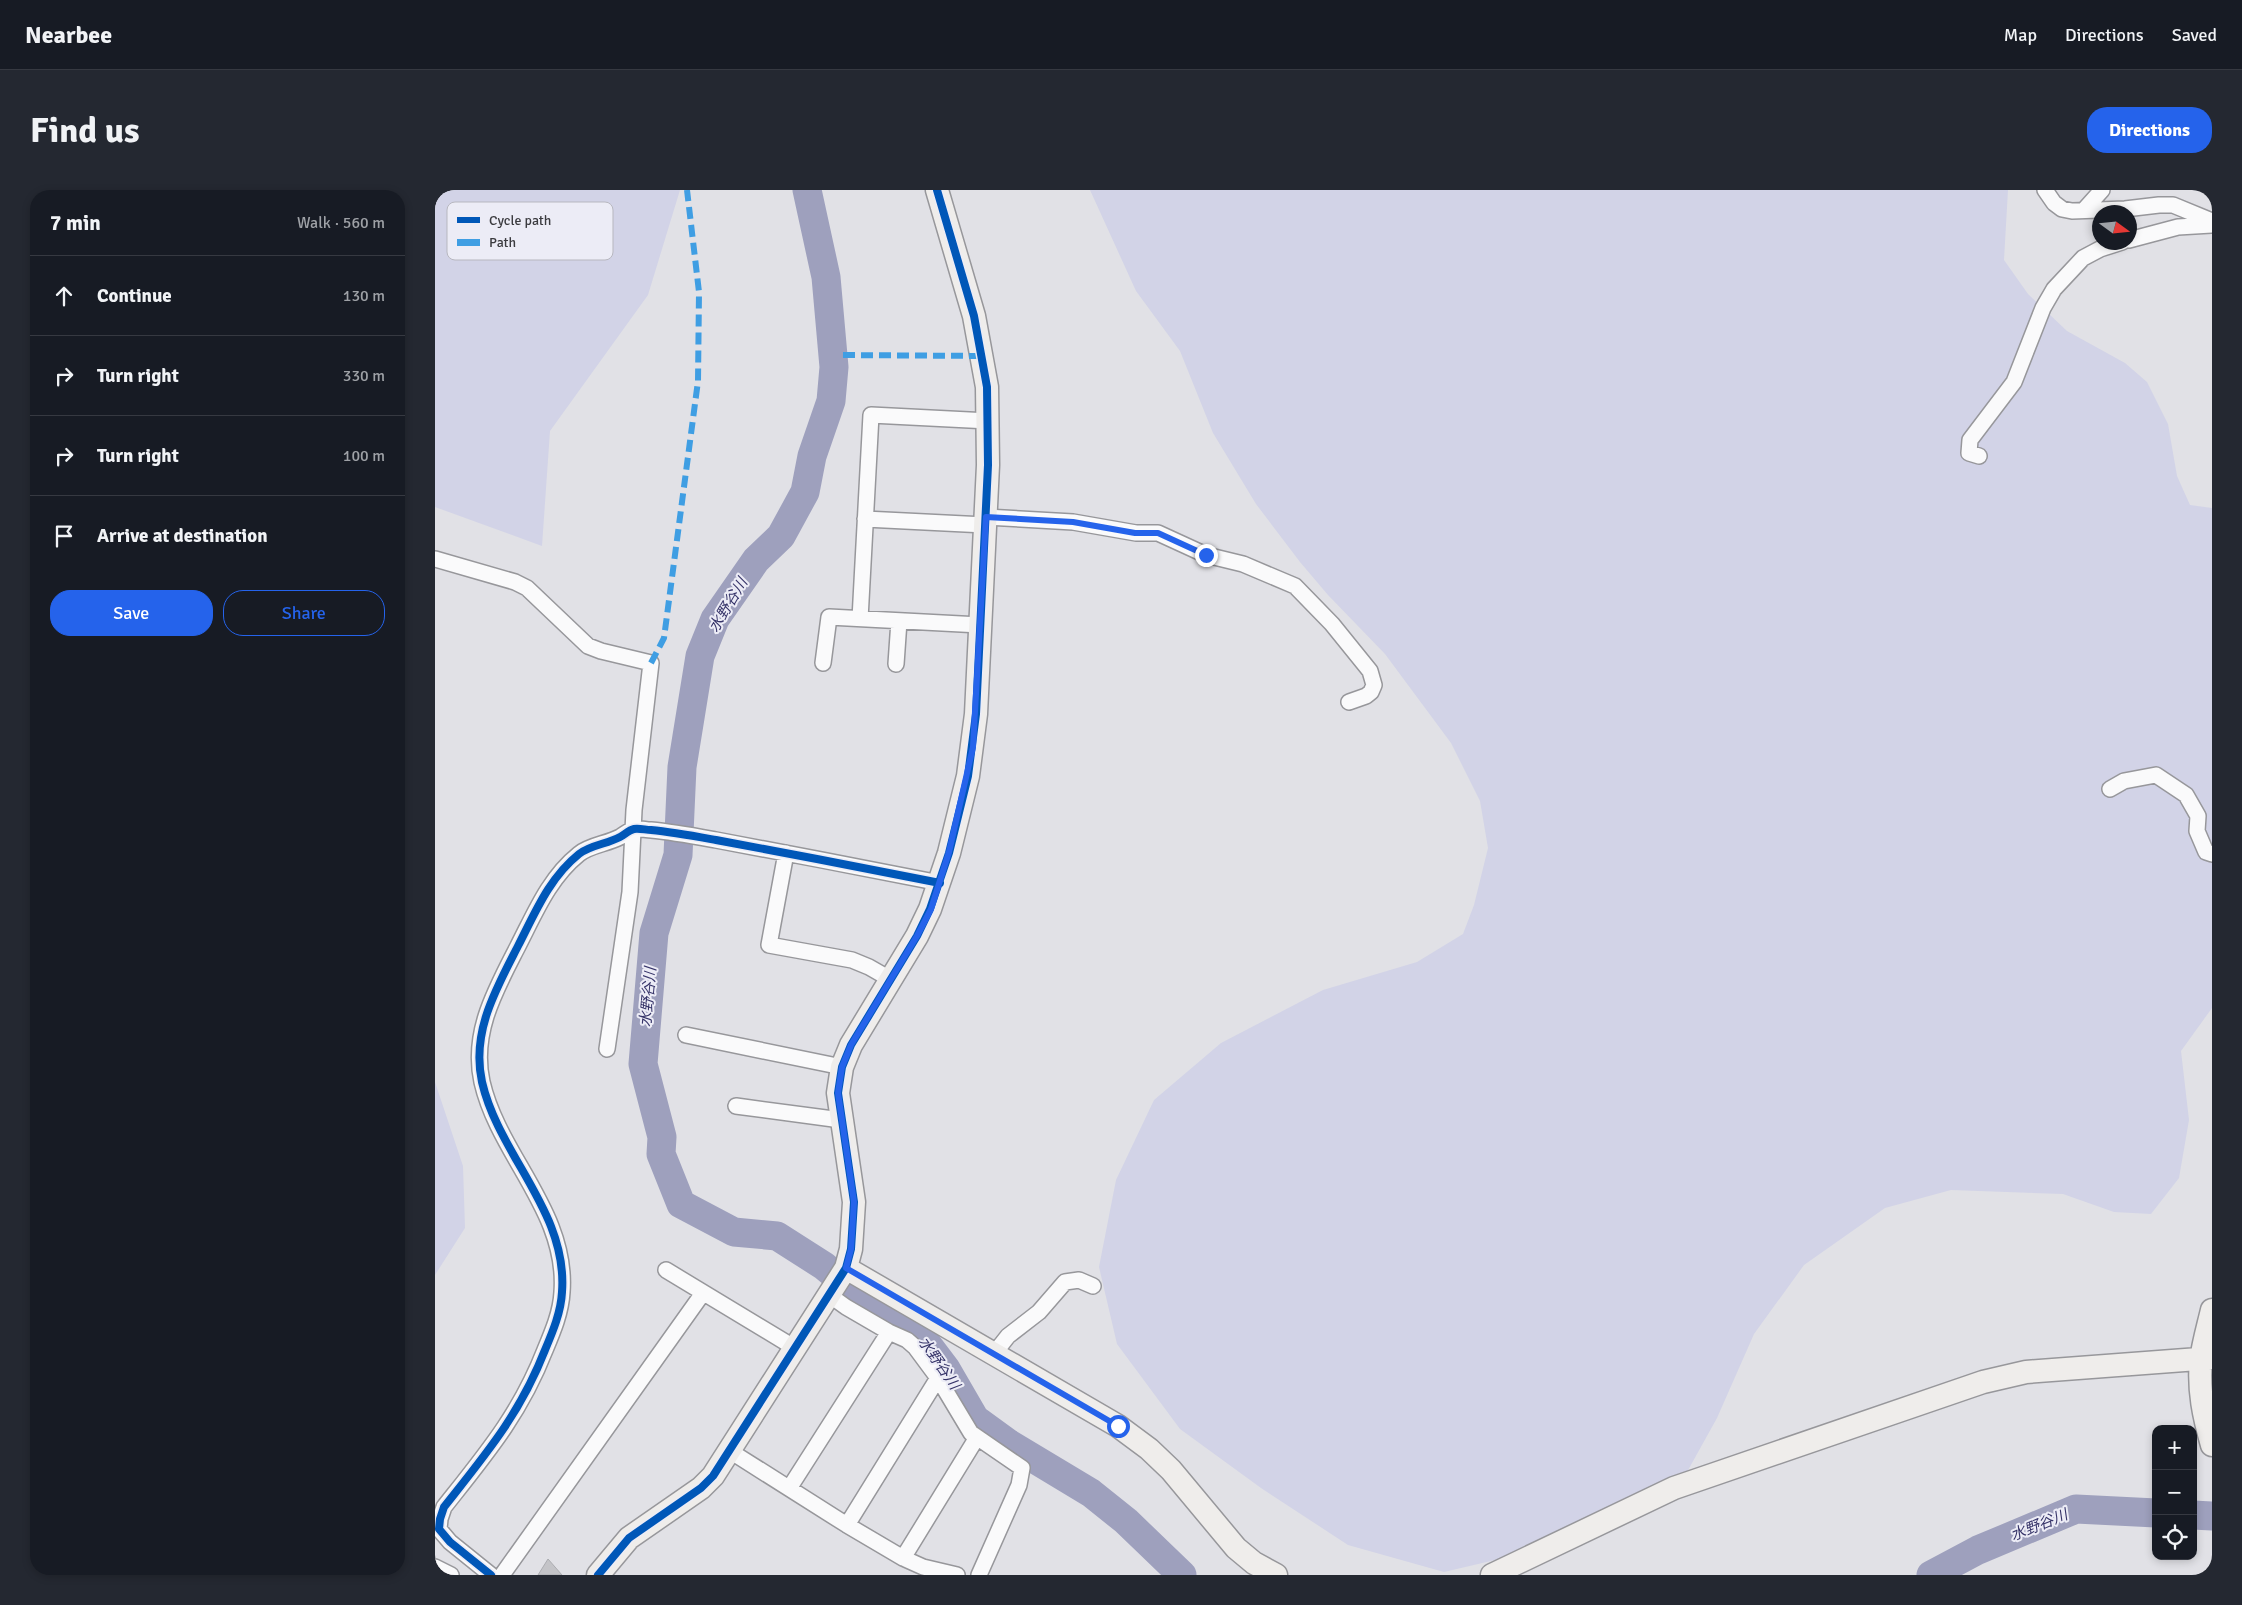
<!DOCTYPE html>
<meta charset="utf-8">
<style>
body{margin:0;font-family:Signika,"Noto Sans JP",sans-serif;background:#242831;color:#f1f3f6}
.controls{position:absolute;right:15px;bottom:15px;display:grid;overflow:hidden;border-radius:10px;box-shadow:0 2px 8px #0003}
.controls button{width:45px;height:45px;display:grid;place-items:center;padding:0;border:0;border-bottom:1px solid #363941;background:#171b24;color:#f1f3f6;font:25px sans-serif}
.compass{position:absolute;left:1657px;top:15px;width:45px;height:45px;border-radius:50%;background:#171b24;box-shadow:0 2px 8px #0003;rotate:105deg}
.stop{position:absolute;width:15px;height:15px;margin:-11px;border:4px solid #2563eb;border-radius:50%;background:#fff}
.stop.end{background:#2563eb;border-color:#fff;box-shadow:0 1px 5px #0008}
.list{margin:0;padding:0;list-style:none}
h2{display:flex;justify-content:space-between;align-items:center;height:65px;margin:0;padding:0 20px;font-size:21px}
h2 small{font-size:16px;font-weight:400;color:#9ea1a6}
.list li{display:grid;grid-template-columns:32px 1fr auto;gap:15px;align-items:center;box-sizing:border-box;height:80px;padding:0 20px;border-top:1px solid #363941}
.list b{display:block;font-size:19px;white-space:nowrap}
.list em{font-size:16px;font-style:normal;color:#9ea1a6}
.actions{display:flex;gap:10px;padding:15px 20px}
.actions a{flex:1;padding:11px 0;border:1px solid #2563eb;border-radius:20px;text-align:center;font-size:18px;color:#2563eb}
.actions .main{background:#2563eb;color:#fff}
.icon{flex:none;width:28px;height:28px;fill:none;stroke:currentColor;stroke-width:2;stroke-linecap:round;stroke-linejoin:round}
.map{position:relative;flex:none;width:1777px;height:1385px;overflow:hidden;border-radius:20px}
header{display:flex;align-items:center;gap:30px;box-sizing:border-box;height:70px;padding:0 25px;background:#171b24;border-bottom:1px solid #363941}
header strong{font-size:24px}
nav{display:flex;gap:28px;margin-inline-start:auto;font-size:18px}
.intro{display:flex;align-items:center;justify-content:space-between;box-sizing:border-box;height:120px;padding:0 30px}
h1{margin:0;font-size:35px}
.button{padding:12px 22px;border-radius:20px;background:#2563eb;color:#fff;font-size:18px;font-weight:700}
main{display:flex;gap:30px;padding:0 30px}
aside{flex:1;background:#171b24;border-radius:20px;box-shadow:0 2px 8px #0003}
.map>svg:first-child{display:block}
.green{fill:#d2d3e7}
.lines{fill:none;stroke-linecap:round;stroke-linejoin:round}
.river{stroke:#9ea0bd;stroke-width:29}
.building{fill:#c4c4c8;stroke:#abacb0}
.street-casing{stroke:#97979b;stroke-width:18}
.secondary-casing{stroke:#97979b;stroke-width:25}
.street{stroke:#fafafb;stroke-width:15}
.secondary{stroke:#efedeb;stroke-width:22}
.quiet{stroke:#3f9ee3;stroke-width:6;stroke-dasharray:12 6;stroke-linecap:butt}
.cycleway-casing{stroke:#ececf6;stroke-width:11}
.cycleway{stroke:#0057b8;stroke-width:8}
.route{stroke:#2563eb;stroke-width:6}
.labels{text-anchor:middle;dominant-baseline:central;stroke-width:4;stroke-linejoin:round;paint-order:stroke}
.water-label{font-size:15px;font-style:italic;fill:#363469;stroke:#ececf6}
.key{fill:#ececf6;stroke:#b7b7bf;stroke-width:1}
.key-label{font-size:14px;fill:#3b3b3f}
</style>
<header>
<strong>Nearbee</strong>
<nav><a>Map</a><a>Directions</a><a>Saved</a></nav>
</header>
<div class="intro"><h1>Find us</h1><a class="button">Directions</a></div>
<main>
<aside>
<h2>7 min<small>Walk · 560 m</small></h2>
<ul class="list">
<li><svg class="icon" aria-label="ahead" viewBox="0 0 24 24"><path d="M12 20V5M6 11l6-6 6 6"/></svg><div><b>Continue</b></div><em>130 m</em></li>
<li><svg class="icon" aria-label="right" viewBox="0 0 24 24"><path d="M7 20v-9h11M14 6l5 5-5 5"/></svg><div><b>Turn right</b></div><em>330 m</em></li>
<li><svg class="icon" aria-label="right" viewBox="0 0 24 24"><path d="M7 20v-9h11M14 6l5 5-5 5"/></svg><div><b>Turn right</b></div><em>100 m</em></li>
<li><svg class="icon" aria-label="arrive" viewBox="0 0 24 24"><path d="M6 21V4h12l-3 4 3 4H6"/></svg><div><b>Arrive at destination</b></div></li>
</ul>
<div class="actions"><a class="main">Save</a><a>Share</a></div>
</aside>
<div class="map">
<svg width="1777" height="1385" viewBox="0 0 1777 1385">
<rect width="100%" height="100%" fill="#e1e1e6"/>
<!-- green -->
<path class="green" d="M0 0H245L213 105 115 241 107 356 0 317Z
M655 0H1573L1569 70 1593 104 1632 141 1690 173 1712 192 1733 234 1742 286 1755 315 1777 318V818L1746 861 1754 930 1744 988 1716 1024 1679 1022 1628 1004 1516 1000 1450 1018 1369 1075 1319 1144 1282 1228 1247 1291 1099 1361 1009 1382 913 1355 826 1298 745 1239 682 1154 664 1077 681 990 719 910 786 853 888 800 982 772 1028 744 1039 715 1053 658 1045 611 1016 553 950 464 893 405 865 372 821 314 778 243 745 161 701 101Z
M0 892 28 976 30 1038 0 1085Z"/>
<g class="lines">
<!-- river -->
<path class="river" d="M372 0 391 87 399 177 396 211 377 266 370 302 346 346 321 370 280 429 265 466 247 577 243 665 219 743 208 874 227 947 226 964 246 1014 299 1042 342 1046 389 1076 423 1104 480 1138 511 1179 540 1229 573 1253 656 1303 691 1331 747 1385
M1758 1325 1777 1326
M1496 1385 1543 1360 1641 1319 1721 1323"/>
</g>
<!-- building -->
<path class="building" d="M113 1369 127 1385H103Z"/>
<g class="lines">
<defs>
<path id="street" d="M1610 0 1619 13 1627 19 1637 21 1690 19 1724 15H1738L1777 31
M1649 20 1667 0
M1694 50 1743 37 1777 35
M1544 266 1534 263 1535 250 1579 192 1608 118 1619 99 1648 68 1665 59 1687 52
M551 327 638 332 701 343H723L771 365 808 374 860 396 897 434 935 481 939 495 936 502 931 506 914 512
M430 329 550 335
M0 369 80 392 92 398 153 456 166 461 216 473 199 620 195 702 172 859
M425 429 436 225 554 231
M388 473 394 427 545 435
M461 474 464 431
M1675 599 1689 591 1721 585 1751 605 1763 626 1762 641 1771 662 1777 664
M351 663 334 755 417 770 434 777 455 789
M251 845 407 877
M301 916 406 930
M231 1080 360 1158
M393 1104 411 1117 454 1142 472 1150 480 1157 503 1188 536 1243 587 1278 584 1295 544 1385
M558 1165 573 1146 604 1122 630 1092 644 1090 658 1096
M295 1261 412 1335 468 1368 488 1377 522 1385
M355 1297 454 1142
M412 1335 503 1188
M468 1368 541 1249
M0 1377 16 1385
M56 1385 15 1352 4 1339 5 1329 9 1317C51 1264 85 1224 110 1160 118 1141 126 1122 127 1102 133 1022 64 966 47 892 36 842 61 799 83 756 100 723 114 688 144 664 155 655 172 654 185 647 189 645 194 640 199 639 204 638 211 640 216 640 238 642 259 646 281 650 356 664 430 678 505 693
M67 1385 268 1103"/>
<path id="secondary" d="M411 1078 683 1236 714 1259 736 1280 801 1358 819 1373 841 1385
M1777 1120C1773 1137 1768 1154 1766 1170 1763 1200 1769 1227 1777 1255
M163 1385 194 1348 266 1298 278 1286 411 1078 416 1059 419 1012 403 903 407 877 416 855 482 746 495 719 514 663 533 586 541 524 553 275 552 197 539 126 502 0
M1057 1385 1239 1298 1548 1192 1591 1182 1777 1168"/>
</defs>
<!-- street casing -->
<use href="#street" class="street-casing"/>
<!-- secondary casing -->
<use href="#secondary" class="secondary-casing"/>
<!-- street -->
<use href="#street" class="street"/>
<!-- secondary -->
<use href="#secondary" class="secondary"/>
<!-- quiet -->
<path class="quiet" d="M408 165 548 166
M216 473 229 448 263 191 264 102 252 0"/>
<defs>
<path id="cycleway" d="M56 1385 15 1352 4 1339 5 1329 9 1317C51 1264 85 1224 110 1160 118 1141 126 1122 127 1102 133 1022 64 966 47 892 36 842 61 799 83 756 100 723 114 688 144 664 155 655 172 654 185 647 189 645 194 640 199 639 204 638 211 640 216 640 238 642 259 646 281 650 356 664 430 678 505 693
M163 1385 194 1348 266 1298 278 1286 411 1078 416 1059 419 1012 403 903 407 877 416 855 482 746 495 719 514 663 533 586 541 524 553 275 552 197 539 126 502 0"/>
</defs>
<!-- cycleway casing -->
<use href="#cycleway" class="cycleway-casing"/>
<!-- cycleway -->
<use href="#cycleway" class="cycleway"/>
</g>
<g class="lines">
<!-- route -->
<path class="route" d="M683 1236 411 1078 416 1059 419 1012 403 903 407 877 416 855 482 746 496 719 514 662 538 557 551 327 638 332 700 343H723L771 365"/>
</g>
<g class="labels">
<!-- water labels -->
<g class="water-label">
<text transform="translate(293 415) rotate(-59)">水野谷川</text>
<text transform="translate(213 807) rotate(-85)">水野谷川</text>
<text transform="translate(504 1173) rotate(55)">水野谷川</text>
<text transform="translate(1604 1335) rotate(-22)">水野谷川</text>
</g>
</g>
<!-- legend -->
<rect x="12" y="12" width="166" height="58" rx="8" class="key"/>
<rect x="22" y="27" width="23" height="6" fill="#0057b8"/>
<rect x="22" y="49" width="23" height="7" fill="#3f9ee3"/>
<g class="key-label">
<text x="54" y="35">Cycle path</text>
<text x="54" y="57">Path</text>
</g>
</svg>
<div class="controls">
<button>+</button>
<button>−</button>
<button><svg class="icon" aria-label="locate" viewBox="0 0 24 24"><circle cx="12" cy="12" r="6"/><path d="M12 2v4M12 18v4M2 12h4M18 12h4"/></svg></button>
</div>
<svg class="compass" viewBox="-18 -18 36 36"><path d="M0-13l5 13h-10z" fill="#e53935"/><path d="M0 13l5-13h-10z" fill="#9ea1a6"/></svg>
<div class="stop" style="left:683px;top:1236px"></div>
<div class="stop end" style="left:771px;top:365px"></div>
</div>
</main>
